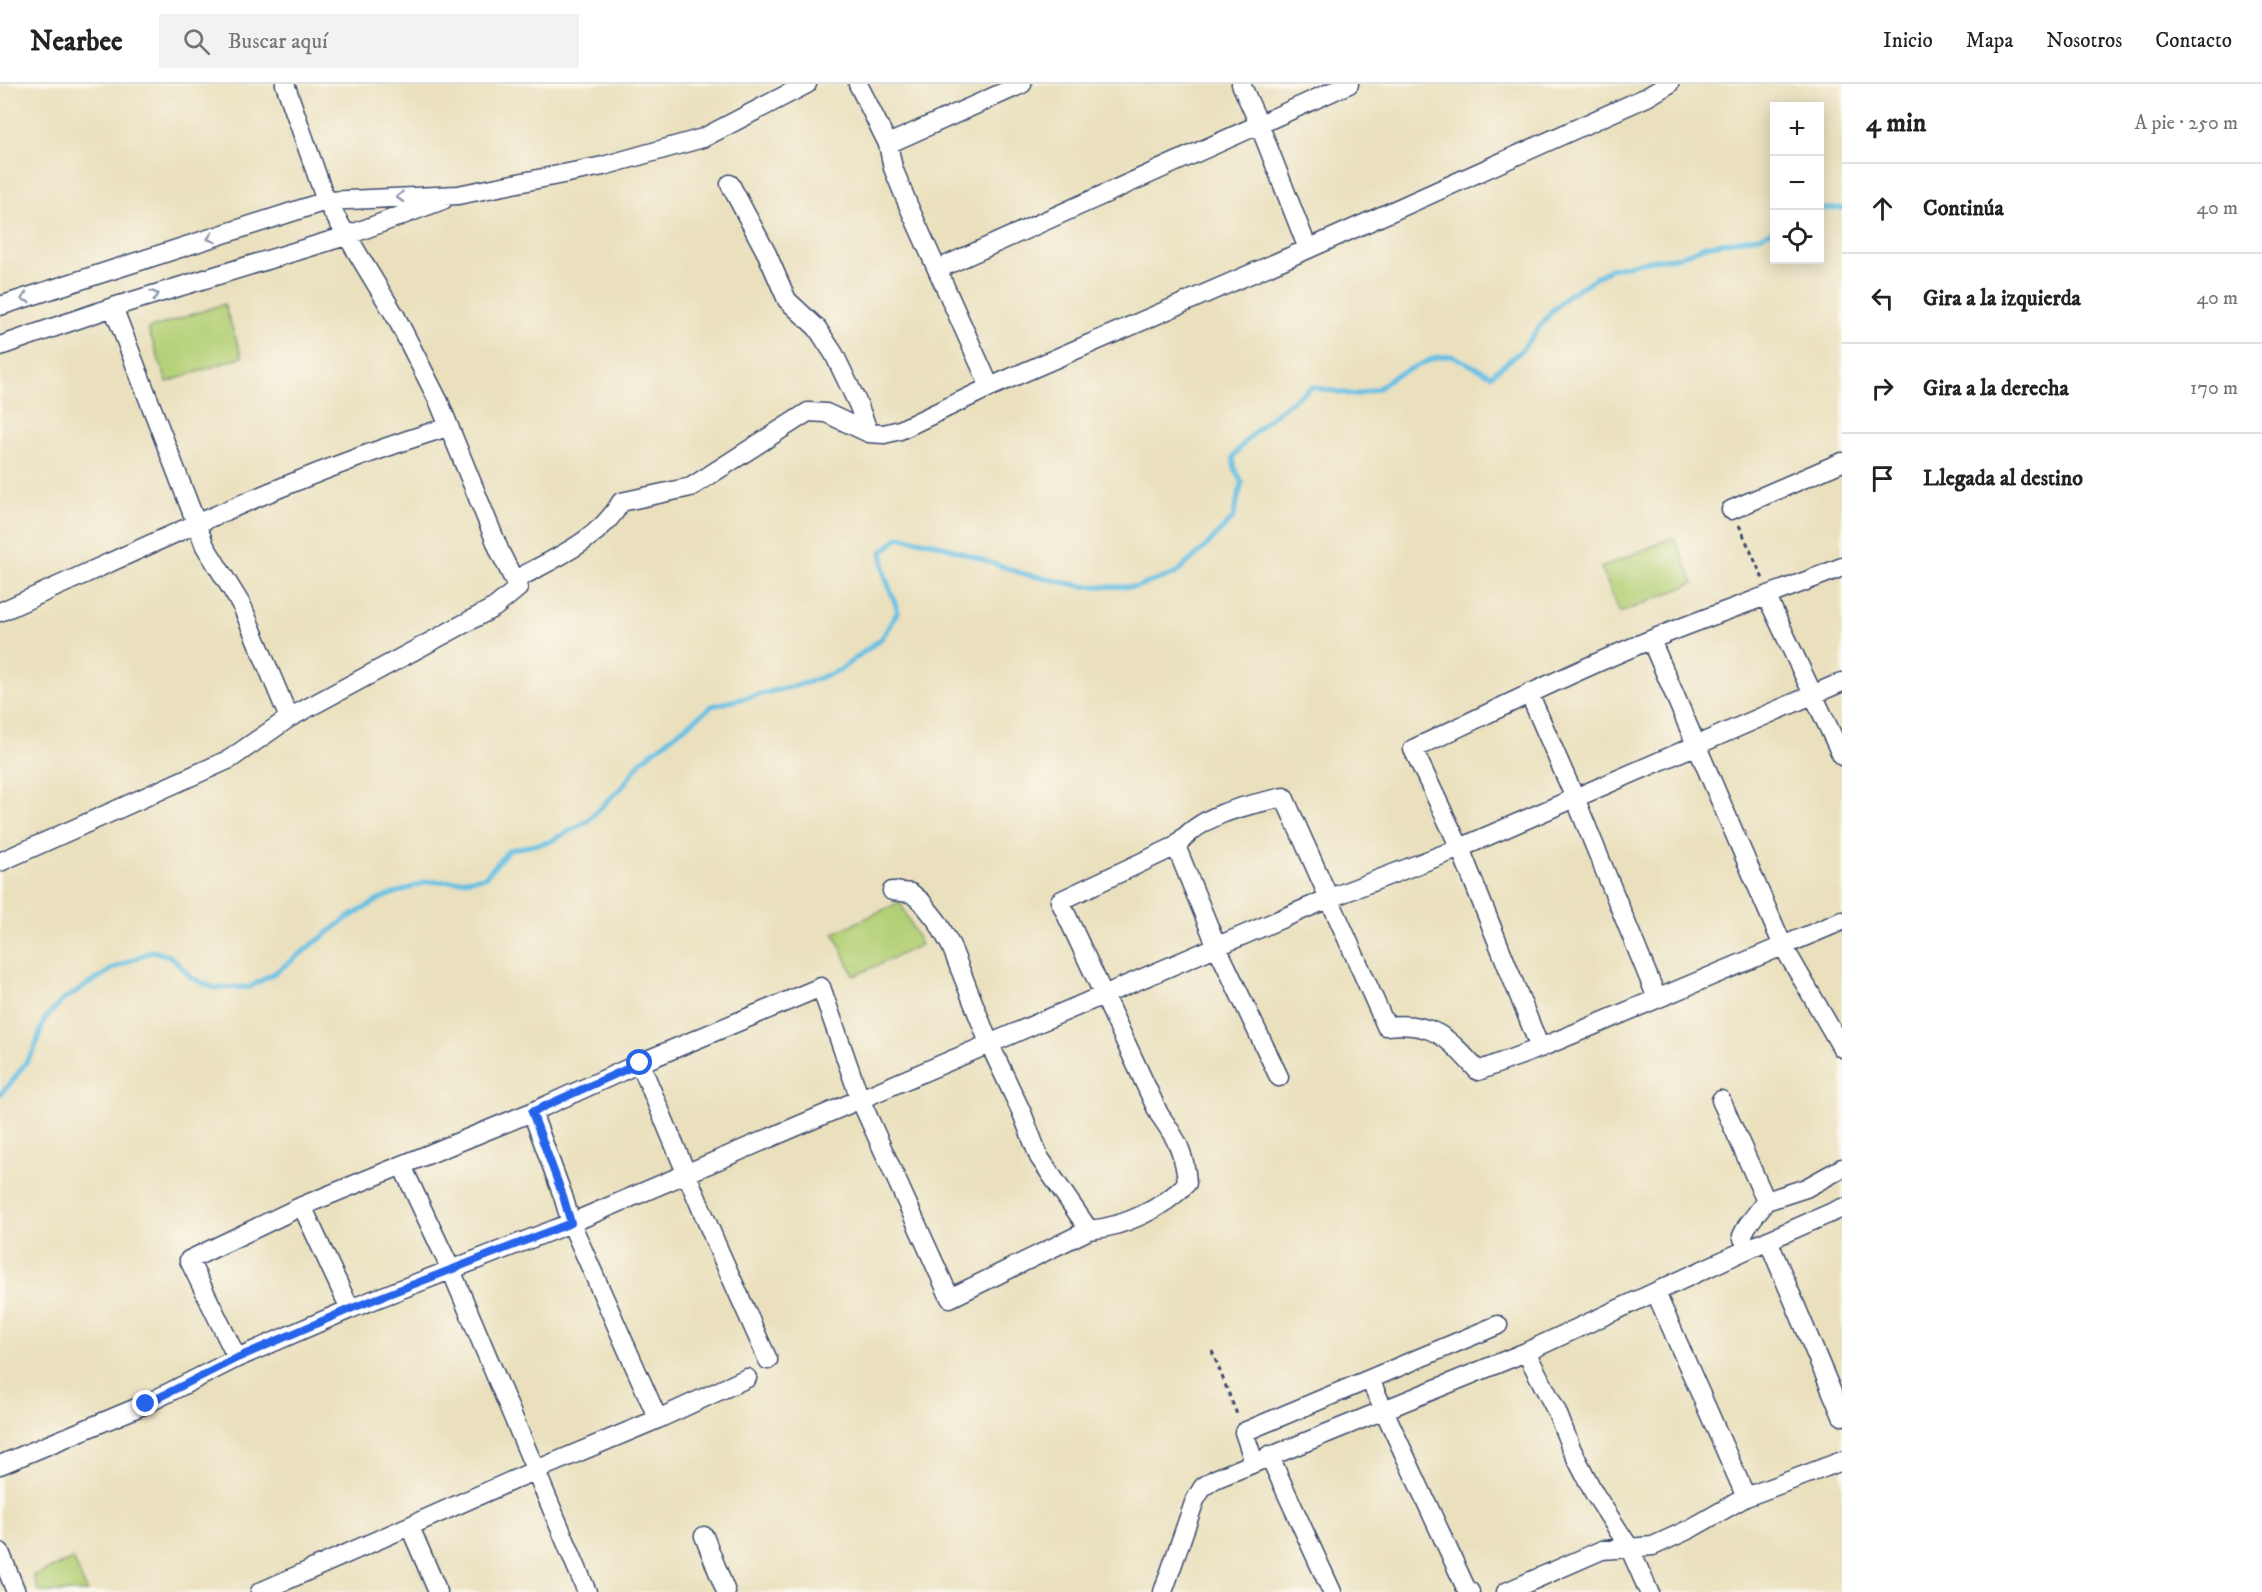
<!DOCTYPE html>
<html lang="es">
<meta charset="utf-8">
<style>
body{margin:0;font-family:"IM FELL DW Pica",serif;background:#f2f2f2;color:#222}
.controls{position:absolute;right:18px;top:18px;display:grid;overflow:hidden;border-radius:0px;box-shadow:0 3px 15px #0003}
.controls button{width:54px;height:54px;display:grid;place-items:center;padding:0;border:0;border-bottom:2px solid #e0e0e0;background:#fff;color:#222;font:30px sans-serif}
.stop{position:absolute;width:18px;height:18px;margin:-14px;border:4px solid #2563eb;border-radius:50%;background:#fff}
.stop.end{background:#2563eb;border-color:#fff;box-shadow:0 2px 6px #0008}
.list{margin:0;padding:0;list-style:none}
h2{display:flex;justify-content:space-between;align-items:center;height:78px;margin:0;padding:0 24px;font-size:26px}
h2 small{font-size:20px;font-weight:400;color:#767676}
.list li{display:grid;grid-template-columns:39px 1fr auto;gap:18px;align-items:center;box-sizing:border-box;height:90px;padding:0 24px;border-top:2px solid #e0e0e0}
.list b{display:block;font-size:22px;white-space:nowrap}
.list em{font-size:20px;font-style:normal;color:#767676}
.icon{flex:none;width:33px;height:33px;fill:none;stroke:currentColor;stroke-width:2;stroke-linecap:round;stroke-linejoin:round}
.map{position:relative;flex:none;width:1842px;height:1508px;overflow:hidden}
header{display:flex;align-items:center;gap:36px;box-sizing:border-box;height:84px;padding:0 30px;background:#fff;border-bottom:2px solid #e0e0e0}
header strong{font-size:28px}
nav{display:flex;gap:33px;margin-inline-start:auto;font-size:21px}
.search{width:420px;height:54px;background:#f2f2f2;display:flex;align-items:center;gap:15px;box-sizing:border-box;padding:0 21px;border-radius:0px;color:#767676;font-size:22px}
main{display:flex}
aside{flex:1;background:#fff}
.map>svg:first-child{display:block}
.green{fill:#b4d076;stroke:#68806a;stroke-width:1.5}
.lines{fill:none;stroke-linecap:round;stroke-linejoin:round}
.stream{stroke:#65bfe3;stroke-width:5}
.minor-casing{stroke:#3a4a6c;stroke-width:21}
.path{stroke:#3a4a6c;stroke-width:3;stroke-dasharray:4.5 4.5;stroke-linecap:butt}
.minor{stroke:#fff;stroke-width:18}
.oneway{stroke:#8d97ae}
.route{stroke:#2563eb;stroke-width:8}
</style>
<header>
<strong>Nearbee</strong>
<div class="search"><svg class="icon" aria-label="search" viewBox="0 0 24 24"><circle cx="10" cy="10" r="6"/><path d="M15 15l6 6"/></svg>Buscar aquí</div>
<nav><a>Inicio</a><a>Mapa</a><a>Nosotros</a><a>Contacto</a></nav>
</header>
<main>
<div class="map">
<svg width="1842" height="1508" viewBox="0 0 1842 1508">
<rect width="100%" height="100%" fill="#fbf7ec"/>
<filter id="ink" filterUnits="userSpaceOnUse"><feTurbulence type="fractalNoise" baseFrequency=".0167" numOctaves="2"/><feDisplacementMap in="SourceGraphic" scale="12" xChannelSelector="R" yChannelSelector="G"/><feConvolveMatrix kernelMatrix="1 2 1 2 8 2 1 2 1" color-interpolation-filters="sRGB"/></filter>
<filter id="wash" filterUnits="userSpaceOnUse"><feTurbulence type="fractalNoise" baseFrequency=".008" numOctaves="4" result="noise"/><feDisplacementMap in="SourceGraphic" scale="24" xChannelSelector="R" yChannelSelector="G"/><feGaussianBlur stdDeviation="1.35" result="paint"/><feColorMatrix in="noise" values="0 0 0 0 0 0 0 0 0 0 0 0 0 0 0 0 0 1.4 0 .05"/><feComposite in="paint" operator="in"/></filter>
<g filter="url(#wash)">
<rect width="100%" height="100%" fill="#eae0bd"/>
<!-- green -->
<path class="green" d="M224 220 242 273 167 298 148 245Z
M1674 453 1694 499 1620 529 1601 484Z
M900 818 921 861 854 892 834 849Z
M73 1475 87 1508H39L33 1492Z"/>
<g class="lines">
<!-- stream -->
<path class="stream" d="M1820 125 1842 124
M0 1010 11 999 34 967 44 936 63 916 114 884 152 867 170 872 192 894 214 904 250 903 279 886 346 835 382 814 426 798 457 797 485 793 509 766 549 758 586 738 622 703 641 677 712 622 806 599 840 586 882 554 898 527 885 492 882 468 899 453 934 459 1024 490 1082 502 1136 503 1175 490 1204 464 1233 434 1242 398 1235 386 1233 373C1254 344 1283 322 1312 303L1355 311 1379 304 1392 293 1437 273 1453 272 1491 291 1521 267 1551 228 1568 211 1610 185 1646 177 1679 173 1705 162 1761 152 1774 146"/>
</g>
</g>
<g filter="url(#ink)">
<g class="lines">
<defs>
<path id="minor" d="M858 0 888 60 893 84 909 123 990 303
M1241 0 1259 40 1308 165
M888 60 1022 0
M730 100 767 170 787 216 817 244 834 270 858 320 869 349
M938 185 1349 0
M0 222 326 117 458 111 603 82 703 54 807 0
M113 223 205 462 242 522 289 634
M0 262 113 223 346 152 443 116
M1731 426 1842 378
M515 496C552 475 599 457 621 418L691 403 808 328 826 329 869 349 884 350 900 346 990 303 1308 165 1647 13 1669 0
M1767 513 1842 672
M0 528C147 463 294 390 448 343
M1651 556 1783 862 1842 964
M1529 609 1575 714 1657 914
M1176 762 1217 863 1279 993
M0 778 230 675 289 634 495 523 518 504 500 468 439 318 396 233 326 117 285 0
M892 807 911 809 922 818 937 837 951 862 989 959 1022 1029 1039 1073 1089 1146
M1540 964 1460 764 1413 665C1492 628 1569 589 1650 556 1713 530 1778 509 1842 483
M640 979 717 1162 768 1276
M1721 1016 1766 1117 1747 1142 1742 1152 1748 1165
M532 1028 563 1112 571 1139 658 1335
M402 1082 451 1186 587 1508
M1766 1117 1806 1104 1842 1084
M302 1122 350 1225
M1768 1156 1842 1332
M1656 1209 1746 1413
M1526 1268 1557 1328 1571 1364 1594 1409 1629 1463 1649 1508
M237 1274 189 1176 302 1122 532 1028 640 979 821 903 860 1015 950 1214 1089 1146C1123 1143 1163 1125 1187 1099 1185 1069 1176 1054 1159 1030L1060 817 1176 762C1203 729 1244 722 1284 713L1386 942C1434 937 1448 954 1478 987L1540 964 1842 837
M1370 1296 1465 1502 1470 1508
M1269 1371 1332 1508
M1254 1378 1244 1348 1498 1241
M0 1381 146 1320 237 1274 350 1225 571 1139 1330 814 1460 764 1842 598
M410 1443 438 1508
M704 1452 726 1508
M0 1468 16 1508
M260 1508 536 1386 658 1335 747 1294
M1163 1508 1195 1416 1203 1403 1215 1395 1526 1268 1748 1165 1842 1124
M1506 1508 1602 1466 1653 1462 1690 1445 1746 1413 1842 1377"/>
</defs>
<!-- minor casing -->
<use href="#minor" class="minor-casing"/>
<!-- path -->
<path class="path" d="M1739 441 1763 495
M1212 1267 1238 1333"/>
<!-- minor -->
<use href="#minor" class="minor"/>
</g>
<!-- one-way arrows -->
<defs><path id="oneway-chevron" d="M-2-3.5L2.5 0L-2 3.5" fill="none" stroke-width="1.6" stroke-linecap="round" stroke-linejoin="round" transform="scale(1.5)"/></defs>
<g class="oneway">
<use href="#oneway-chevron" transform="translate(400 113) rotate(177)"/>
<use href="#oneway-chevron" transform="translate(211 154) rotate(162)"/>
<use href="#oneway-chevron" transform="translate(155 211) rotate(-17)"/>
<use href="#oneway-chevron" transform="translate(25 214) rotate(162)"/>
</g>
</g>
<g class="lines" filter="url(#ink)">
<!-- route -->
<path class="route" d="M146 1320 237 1274 350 1225 571 1139 563 1112 532 1028 640 979"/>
</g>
</svg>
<div class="controls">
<button>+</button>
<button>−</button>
<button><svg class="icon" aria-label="locate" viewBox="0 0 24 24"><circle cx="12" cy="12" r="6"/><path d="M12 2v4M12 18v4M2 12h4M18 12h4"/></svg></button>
</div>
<div class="stop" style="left:640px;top:979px"></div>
<div class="stop end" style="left:146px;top:1320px"></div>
</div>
<aside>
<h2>4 min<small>A pie · 250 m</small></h2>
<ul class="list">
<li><svg class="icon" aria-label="ahead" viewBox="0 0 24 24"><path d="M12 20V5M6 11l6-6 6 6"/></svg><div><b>Continúa</b></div><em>40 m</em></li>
<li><svg class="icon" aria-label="left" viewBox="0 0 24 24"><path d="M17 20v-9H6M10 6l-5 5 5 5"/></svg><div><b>Gira a la izquierda</b></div><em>40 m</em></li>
<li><svg class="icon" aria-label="right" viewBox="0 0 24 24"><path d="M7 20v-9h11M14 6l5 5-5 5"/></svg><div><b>Gira a la derecha</b></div><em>170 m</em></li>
<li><svg class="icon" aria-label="arrive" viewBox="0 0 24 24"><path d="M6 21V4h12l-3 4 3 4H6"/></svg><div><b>Llegada al destino</b></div></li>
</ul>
</aside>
</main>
